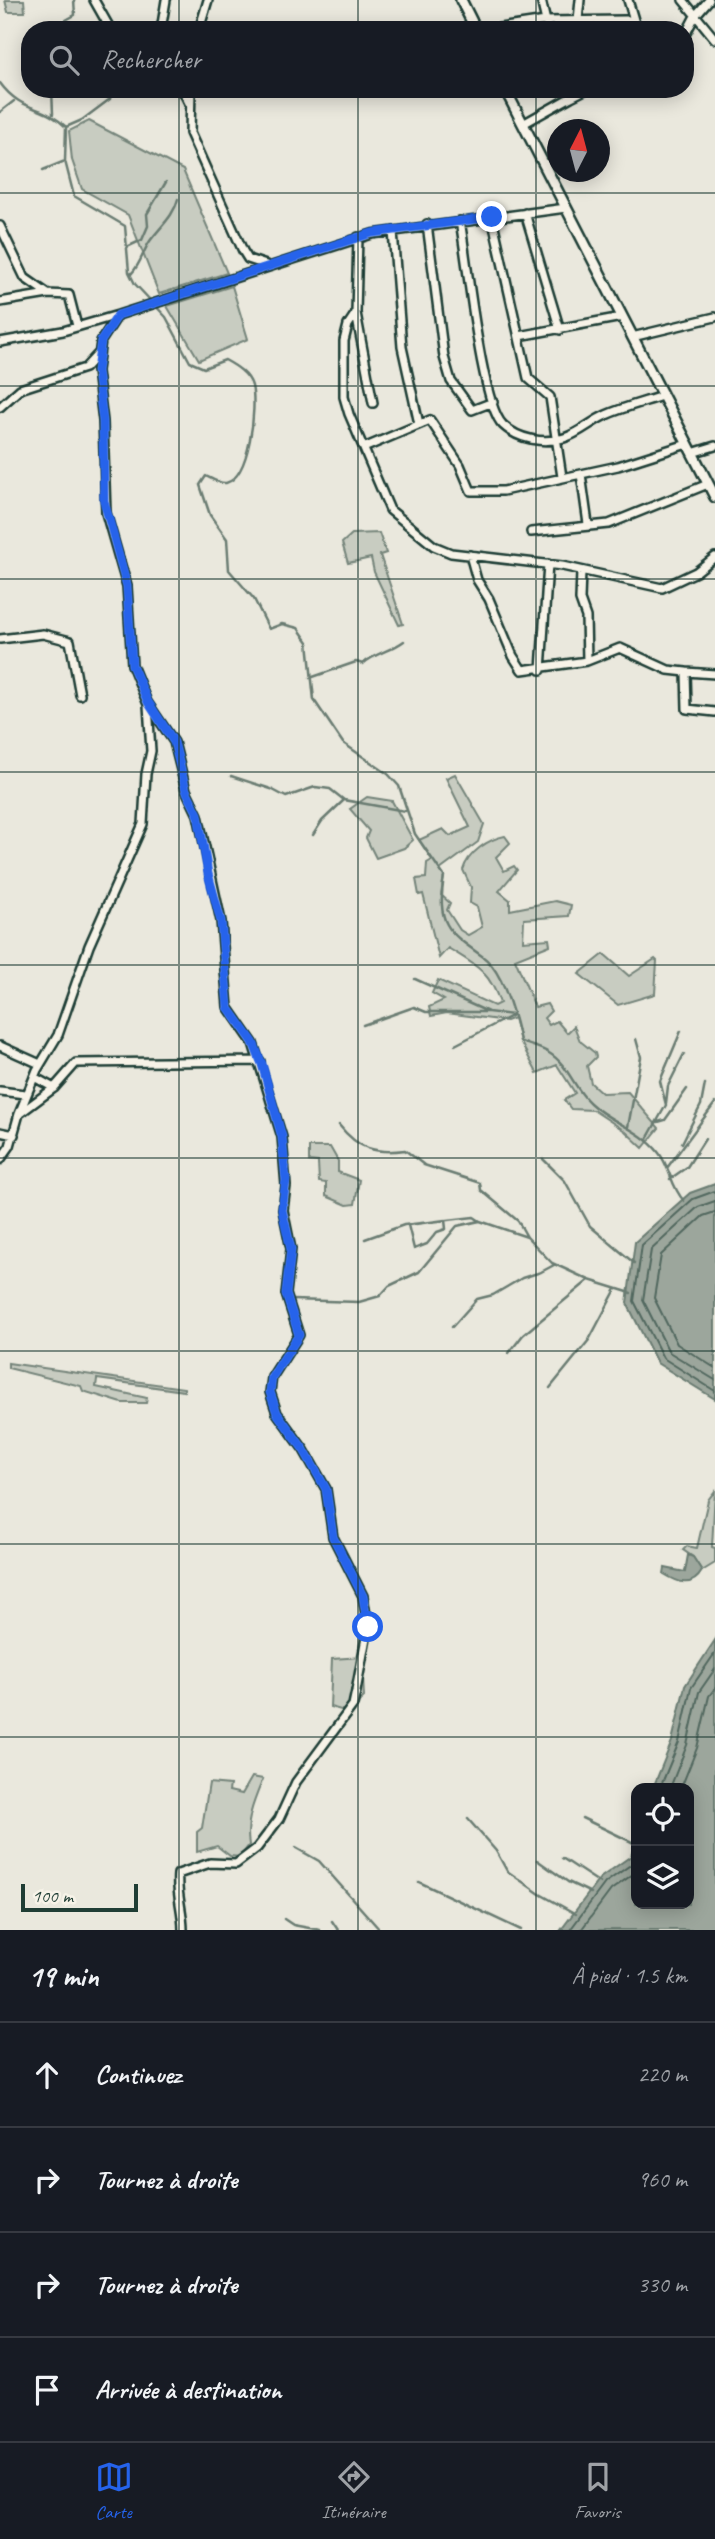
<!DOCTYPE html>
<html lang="fr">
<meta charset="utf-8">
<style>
body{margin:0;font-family:Caveat,sans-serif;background:#20242c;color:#f1f3f6}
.controls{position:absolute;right:21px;bottom:21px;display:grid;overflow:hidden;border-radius:14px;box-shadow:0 4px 18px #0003}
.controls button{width:63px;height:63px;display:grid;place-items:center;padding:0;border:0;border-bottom:2px solid #363941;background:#171b24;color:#f1f3f6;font:35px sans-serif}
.compass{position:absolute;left:547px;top:119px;width:63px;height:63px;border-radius:50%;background:#171b24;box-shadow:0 4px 18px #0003;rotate:6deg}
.scale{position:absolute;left:21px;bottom:18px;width:117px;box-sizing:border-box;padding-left:7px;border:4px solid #1f3d34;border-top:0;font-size:19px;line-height:24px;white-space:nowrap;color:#1f3d34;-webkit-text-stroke:5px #f7f3e8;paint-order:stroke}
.stop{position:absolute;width:21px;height:21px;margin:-16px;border:5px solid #2563eb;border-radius:50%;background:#fff}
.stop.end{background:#2563eb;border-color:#fff;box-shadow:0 2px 7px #0008}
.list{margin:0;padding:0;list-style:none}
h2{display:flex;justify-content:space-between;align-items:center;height:91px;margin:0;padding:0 28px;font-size:30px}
h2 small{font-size:23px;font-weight:400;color:#9ea1a6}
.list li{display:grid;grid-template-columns:46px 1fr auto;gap:21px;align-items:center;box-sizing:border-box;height:105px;padding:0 28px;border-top:2px solid #363941}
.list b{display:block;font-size:26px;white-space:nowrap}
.list em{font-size:23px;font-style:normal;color:#9ea1a6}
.icon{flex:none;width:38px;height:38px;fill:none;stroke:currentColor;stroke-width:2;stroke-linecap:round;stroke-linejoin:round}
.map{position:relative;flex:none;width:715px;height:1930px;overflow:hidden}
.search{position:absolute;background:#171b24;box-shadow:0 4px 18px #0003;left:21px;right:21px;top:21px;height:77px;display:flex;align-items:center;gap:18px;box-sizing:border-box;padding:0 24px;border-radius:28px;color:#9ea1a6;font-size:26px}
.sheet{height:511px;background:#171b24}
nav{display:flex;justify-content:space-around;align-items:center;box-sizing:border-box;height:98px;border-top:2px solid #363941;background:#171b24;font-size:19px;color:#9ea1a6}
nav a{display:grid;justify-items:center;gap:4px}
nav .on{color:#2563eb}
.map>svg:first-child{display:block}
.green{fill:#c8ccc1;stroke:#74847a;stroke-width:2}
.water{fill:#9ca69c;stroke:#6a7c72;stroke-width:2}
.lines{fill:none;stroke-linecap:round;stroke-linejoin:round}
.shore{stroke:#51675e;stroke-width:2}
.stream{stroke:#6a7c72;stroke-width:2.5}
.minor-casing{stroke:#1f3d34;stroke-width:12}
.tertiary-casing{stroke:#1f3d34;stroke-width:14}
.minor{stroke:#f7f3e8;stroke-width:7}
.tertiary{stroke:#f7f3e8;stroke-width:9}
.route{stroke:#2563eb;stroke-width:9}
.grid{fill:none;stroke:#1f3d34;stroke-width:2;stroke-opacity:0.55}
</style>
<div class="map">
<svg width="715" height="1930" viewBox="0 0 715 1930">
<rect width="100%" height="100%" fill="#eae8dd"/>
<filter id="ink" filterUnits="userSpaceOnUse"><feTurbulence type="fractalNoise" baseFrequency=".0143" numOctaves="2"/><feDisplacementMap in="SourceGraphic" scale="14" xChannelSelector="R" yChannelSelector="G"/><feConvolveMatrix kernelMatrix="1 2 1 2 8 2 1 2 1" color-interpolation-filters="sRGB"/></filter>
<g filter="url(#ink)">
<!-- green -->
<path class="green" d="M5 0H24L25 12H8Z
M89 121 183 170 227 273 159 294 128 215 82 189 72 160 69 131Z
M232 286 248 339 199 360 167 306Z
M379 533 386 553 380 555 403 624 399 625 374 572 371 558 348 563 342 543 352 534Z
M455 774 484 824 478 842 440 870 444 876 441 895 450 903 447 910 460 930 468 935 482 927 477 907 470 903 471 887 463 870C468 853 488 839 505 836L510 843 496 857 504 871 514 866 517 870 499 891 510 900V910L555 901 571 905 569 916 524 919 523 941 549 939 550 945 515 959 535 1007 547 1004 551 1011 544 1018 549 1025 557 1021 567 1033 574 1026 580 1041 595 1053 596 1057 587 1066 591 1083 602 1093 628 1092 659 1128 643 1148 625 1131 593 1110 571 1109 564 1100 575 1093 557 1065 537 1073 520 1041 514 1018 506 1021 447 1013 431 1016 429 1007 444 1000 432 993 438 980 494 1006 500 1003C489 970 475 965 448 948L439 958 423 894 419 895 416 879 426 878 427 863 432 860 419 840 443 829 450 836 470 827 446 778Z
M367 797 392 801 413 840 404 848 376 858 366 838 369 831 350 809Z
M604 954 629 976 655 959 657 961 655 994 618 1005 579 974Z
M309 1147H330L338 1161V1172L359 1180 355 1204 347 1205 326 1196V1183L319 1182 318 1162 309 1161Z
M8 1363 184 1388V1391L97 1379 96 1387 147 1398 146 1403H122L83 1391 81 1386 8 1368Z
M715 1491 712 1547 715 1548V1563L702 1571 693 1557 683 1550 687 1546 697 1548 708 1500Z
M362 1657 364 1697 348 1712 330 1707 332 1659Z
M252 1777 263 1779C254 1801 245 1821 249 1845L240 1857 230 1856 217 1846 197 1852V1832L202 1828 209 1783 230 1785 229 1791 242 1794Z"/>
<!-- water -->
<path class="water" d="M715 1184V1399L657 1363 627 1303 635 1242 690 1193Z
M688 1555 693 1557 702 1571C692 1589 677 1582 664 1574L665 1568 685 1572Z
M715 1640V1930H561L600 1878 631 1856 636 1839V1904H689V1788H653L672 1741 685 1686Z"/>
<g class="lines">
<!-- shore -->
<path class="shore" d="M715 1191 693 1199 642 1245 634 1301 663 1358 715 1391
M715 1201 698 1207 651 1250 643 1300 669 1352 715 1380
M715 1212 703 1216 661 1255 654 1298 677 1344 715 1368
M660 1788 679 1742 691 1688 715 1653
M670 1788 687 1745 699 1692 715 1669
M681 1788 697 1748 709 1696 715 1688
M570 1930 605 1883 636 1861
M581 1930 611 1890 636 1872"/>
<!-- stream -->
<path class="stream" d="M67 30 66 20 75 15 74 0
M0 83C22 113 43 104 66 127L65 161 74 196 125 226 129 272 135 284 166 317 190 362 204 368 225 360C236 366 249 374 252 386 257 407 250 477 226 483 220 484 212 479 206 476L200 485 210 515 227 539 229 570 254 599 269 629 282 624 298 628 308 642 314 700 343 743 388 774 399 786 415 834 444 876C437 923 446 931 482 956 503 970 515 1018 520 1041 529 1046 540 1047 549 1053 568 1064 574 1089 590 1103 611 1123 640 1129 659 1153 670 1167 671 1187 684 1201
M52 89 53 114
M0 112 14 101
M66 127 82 120 110 99 112 89
M43 170 65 161
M127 247 142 240 148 226 147 214 166 182
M131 274C141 264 143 251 150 241 160 227 174 216 178 199
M310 678 356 662 363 664C375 653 391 651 404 641
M231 776 271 789 286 797 315 787 330 789 344 800 405 811
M313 835 322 821 343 801
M415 979 488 1012 513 1015
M363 1025 414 1007 426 1012H488
M455 1045 511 1016
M666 1103 668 1086 684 1054
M658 1122 665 1120 687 1089
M339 1125C358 1149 375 1154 405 1150L424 1165 480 1183 481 1190 518 1221 527 1237 552 1263 589 1280 631 1293
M628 1127 641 1057 636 1039
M647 1139 666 1105 660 1081 681 1031
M682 1143 701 1105 705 1084
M543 1159 565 1181 590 1226 634 1263
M667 1168 715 1103
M670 1179 687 1167 705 1139
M445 1220 446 1229 437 1232 427 1244 414 1249 408 1225Z
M365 1239 404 1225 474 1217 480 1221
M292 1300 359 1302 380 1296 389 1286 419 1272 457 1226 480 1221 527 1237
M452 1327 477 1299 493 1295 522 1278 541 1272 554 1265
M509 1353 523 1335 589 1280
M550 1388 589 1340 616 1289
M582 1818 636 1844
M468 1819 496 1851 507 1871 540 1894 576 1914
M296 1848 319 1861 380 1930
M562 1858 600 1883
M537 1860 568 1882 591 1893
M419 1882 521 1930
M284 1919 293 1925 320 1930
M332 1921 338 1930"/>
<defs>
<path id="minor" d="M94 0 111 30
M541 0 548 30
M628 0 634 20
M683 0 715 39
M578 20 580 0
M161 30 166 0
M199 30 208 0
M486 30 546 21 625 20H634L637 30
M685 35 695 16 709 0
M182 89 189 103
M191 89 190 133 243 251 248 259 266 265
M571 97 587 89
M523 124 571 97 569 89
M525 213 560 330
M492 217 528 378 550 397 562 477
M460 221C467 257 481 405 503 425 519 440 544 444 564 438 580 433 592 421 606 415 624 407 644 402 662 396
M427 224 444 357 451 381 472 410 493 402
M0 226 25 278 48 294 69 295 77 326
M393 231 402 347 419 424
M358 237 356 313 373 403
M0 302 48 294
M356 313 348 325 344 341V397L349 414 390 510 434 546 451 553 562 566 662 588 696 572 715 557
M118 315 101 341 97 371 103 421 106 513 127 586 132 665 147 702 174 742 186 790 198 815 221 921 228 1007 253 1043 282 1137 286 1186 283 1210 291 1249 286 1294 299 1335 272 1377 270 1392 277 1413 304 1450 326 1489 333 1537 363 1596 368 1627 356 1691 353 1705 296 1782 279 1819 257 1848 236 1864 210 1863 178 1874C176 1894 183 1910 183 1930
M519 336 622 317
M632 337 715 317
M0 342 63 331 118 315 372 234 566 208
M0 407 20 389 85 368 98 354
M366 447 430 420 460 465 471 491H503L581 474 588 524
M692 453 715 446
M581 474 618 466 687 444
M531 532 609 524 708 484
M470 555 477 580 489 599 513 656 522 670 587 661 620 648 668 670 686 672 687 709 715 712
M581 571 580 600 586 617 587 661
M0 639 43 634 70 641 80 695
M541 670 548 564
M686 672 715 674
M0 1046 40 1064
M34 1077 54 1088
M0 1091 25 1094
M19 1114 37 1070 58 1035 89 946 143 824 146 774 151 751 148 705
M0 1132 14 1135
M0 1160 10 1146 19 1114 54 1088 76 1063 260 1061"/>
<path id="tertiary" d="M461 0 476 30
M505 89 715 497"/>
</defs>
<!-- minor casing -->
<use href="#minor" class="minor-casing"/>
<!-- tertiary casing -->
<use href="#tertiary" class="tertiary-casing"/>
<!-- minor -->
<use href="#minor" class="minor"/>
<!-- tertiary -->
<use href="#tertiary" class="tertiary"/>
</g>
</g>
<g class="lines" filter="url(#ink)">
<!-- route -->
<path class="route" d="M368 1627 363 1596 333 1537 326 1489 304 1450 277 1413 270 1392 272 1377 299 1335 286 1294 291 1249 282 1210 286 1180 282 1137 262 1064 253 1042 228 1007 221 921 208 874 198 814 186 790 174 742 148 702 132 665 127 586 104 501 103 421 97 371 101 341 118 315 372 233 492 217"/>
</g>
<!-- grid -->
<path class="grid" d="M179 0V30M358 0V30M536 0V30M179 89V1930M358 89V1930M536 89V1930M0 193H715M0 386H715M0 579H715M0 772H715M0 965H715M0 1158H715M0 1351H715M0 1544H715M0 1737H715"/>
</svg>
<div class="controls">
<button><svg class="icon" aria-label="locate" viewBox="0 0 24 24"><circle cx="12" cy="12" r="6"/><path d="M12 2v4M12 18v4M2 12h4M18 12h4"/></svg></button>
<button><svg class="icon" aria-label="layers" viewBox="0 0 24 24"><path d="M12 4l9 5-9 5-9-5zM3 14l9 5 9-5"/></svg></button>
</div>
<svg class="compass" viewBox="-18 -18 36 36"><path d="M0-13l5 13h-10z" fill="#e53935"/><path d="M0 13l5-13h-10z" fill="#9ea1a6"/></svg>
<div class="scale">100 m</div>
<div class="stop" style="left:368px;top:1627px"></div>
<div class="stop end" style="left:492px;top:217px"></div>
<div class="search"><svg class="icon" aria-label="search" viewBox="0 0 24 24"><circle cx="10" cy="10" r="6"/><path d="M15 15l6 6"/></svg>Rechercher</div>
</div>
<section class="sheet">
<h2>19 min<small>À pied · 1.5 km</small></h2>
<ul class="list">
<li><svg class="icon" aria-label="ahead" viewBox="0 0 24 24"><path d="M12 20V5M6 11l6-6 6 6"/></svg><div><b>Continuez</b></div><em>220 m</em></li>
<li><svg class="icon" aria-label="right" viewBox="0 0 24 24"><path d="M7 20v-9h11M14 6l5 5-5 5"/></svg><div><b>Tournez à droite</b></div><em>960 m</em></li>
<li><svg class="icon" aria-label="right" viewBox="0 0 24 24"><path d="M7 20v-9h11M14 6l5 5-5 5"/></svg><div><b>Tournez à droite</b></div><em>330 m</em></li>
<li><svg class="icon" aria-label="arrive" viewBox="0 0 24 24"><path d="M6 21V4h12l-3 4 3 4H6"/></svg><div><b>Arrivée à destination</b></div></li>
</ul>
</section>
<nav>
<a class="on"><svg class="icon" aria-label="map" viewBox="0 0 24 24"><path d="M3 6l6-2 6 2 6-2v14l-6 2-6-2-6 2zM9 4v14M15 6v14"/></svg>Carte</a>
<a><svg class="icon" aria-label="directions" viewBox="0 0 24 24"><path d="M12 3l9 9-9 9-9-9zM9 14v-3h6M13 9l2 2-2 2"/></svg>Itinéraire</a>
<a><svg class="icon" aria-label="saved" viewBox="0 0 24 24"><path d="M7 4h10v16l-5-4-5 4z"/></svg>Favoris</a>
</nav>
